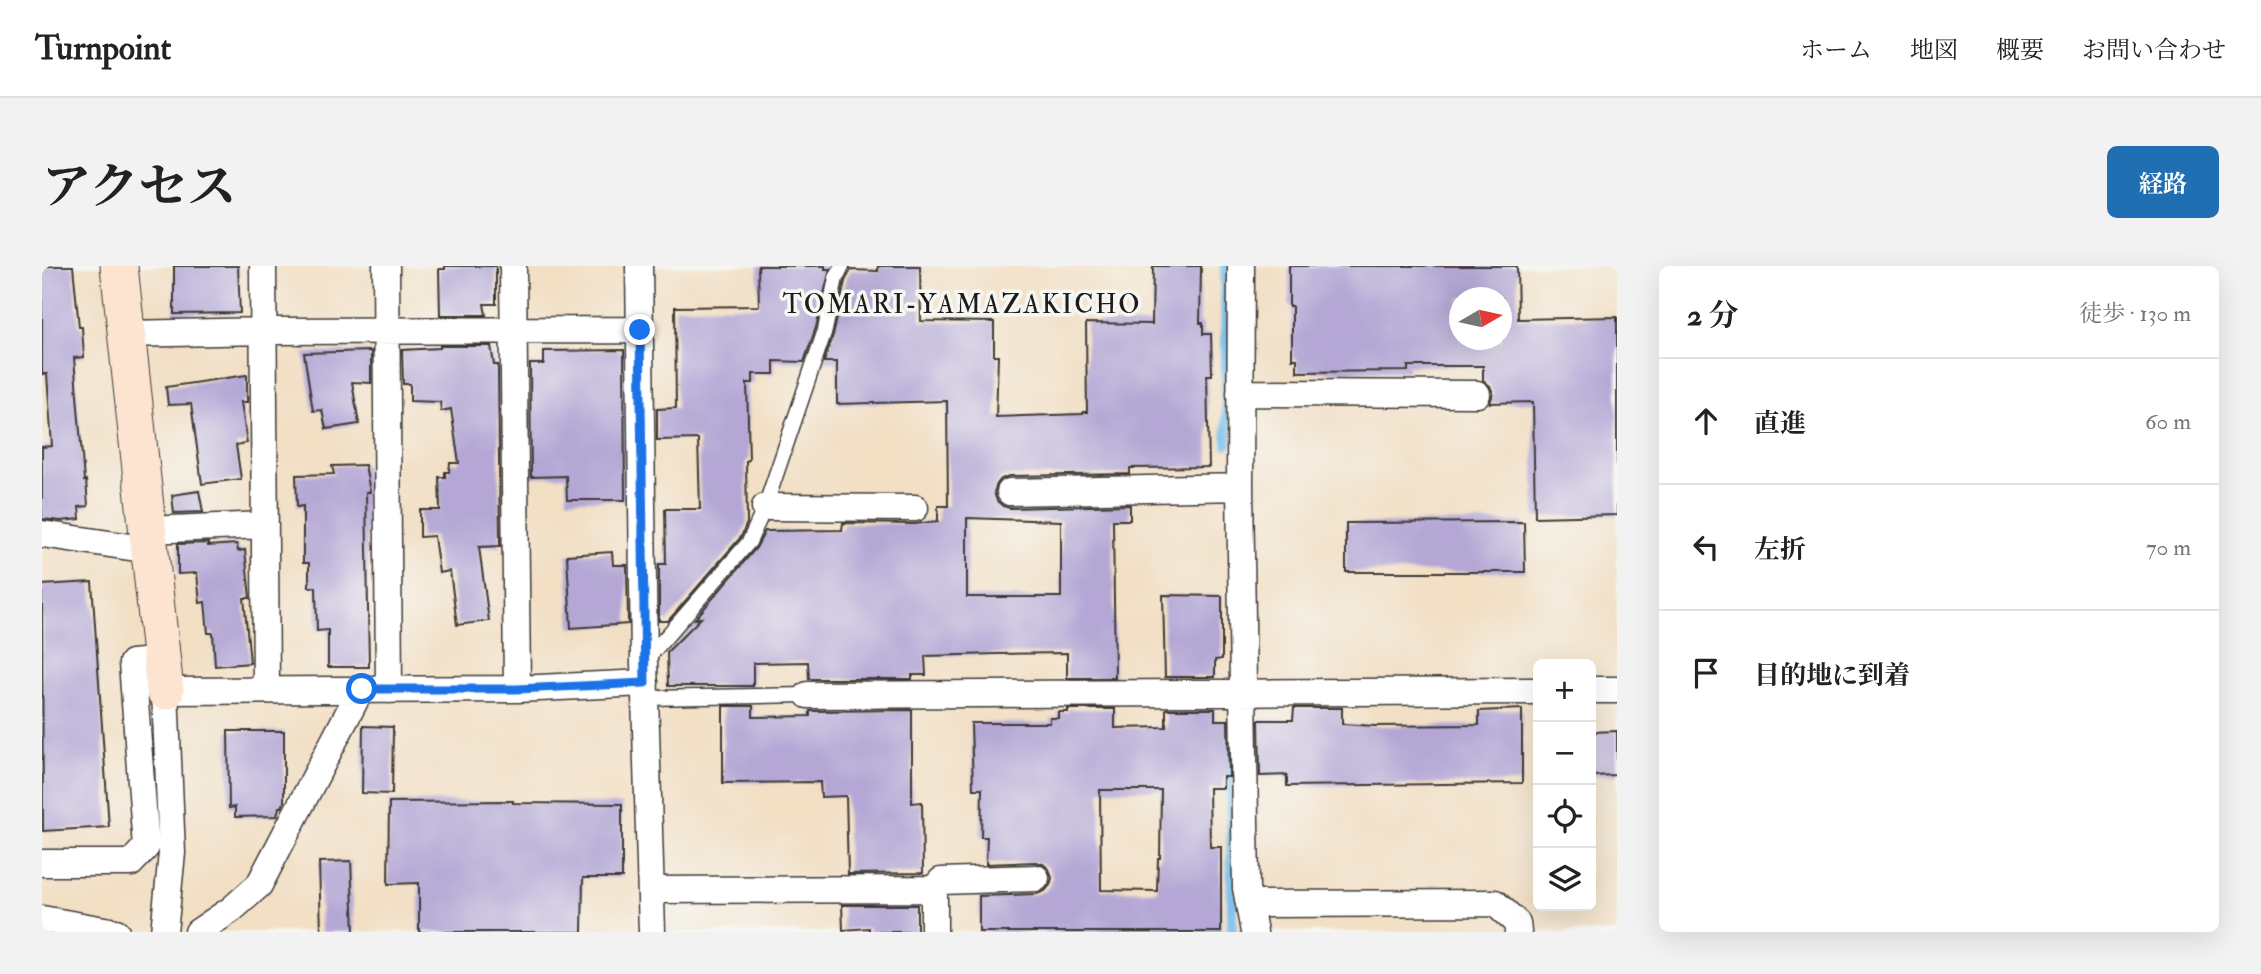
<!DOCTYPE html>
<html lang="ja">
<meta charset="utf-8">
<style>
body{margin:0;font-family:"IM FELL Double Pica","Noto Serif JP",serif;background:#f2f2f2;color:#222}
.controls{position:absolute;right:21px;bottom:21px;display:grid;overflow:hidden;border-radius:10px;box-shadow:0 7px 28px #0002}
.controls button{width:63px;height:63px;display:grid;place-items:center;padding:0;border:0;border-bottom:2px solid #e0e0e0;background:#fff;color:#222;font:35px sans-serif}
.compass{position:absolute;left:1407px;top:21px;width:63px;height:63px;border-radius:50%;background:#fff;box-shadow:0 7px 28px #0002;rotate:81deg}
.stop{position:absolute;width:21px;height:21px;margin:-16px;border:5px solid #1a73e8;border-radius:50%;background:#fff}
.stop.end{background:#1a73e8;border-color:#fff;box-shadow:0 2px 7px #0008}
.list{margin:0;padding:0;list-style:none}
h2{display:flex;justify-content:space-between;align-items:center;height:91px;margin:0;padding:0 28px;font-size:30px}
h2 small{font-size:23px;font-weight:400;color:#767676}
.list li{display:grid;grid-template-columns:46px 1fr auto;gap:21px;align-items:center;box-sizing:border-box;height:126px;padding:0 28px;border-top:2px solid #e0e0e0}
.list b{display:block;font-size:26px;white-space:nowrap}
.list em{font-size:23px;font-style:normal;color:#767676}
.icon{flex:none;width:38px;height:38px;fill:none;stroke:currentColor;stroke-width:2;stroke-linecap:round;stroke-linejoin:round}
.map{position:relative;flex:none;width:1575px;height:666px;overflow:hidden;border-radius:10px}
header{display:flex;align-items:center;gap:42px;box-sizing:border-box;height:98px;padding:0 35px;background:#fff;border-bottom:2px solid #e0e0e0}
header strong{font-size:33px}
nav{display:flex;gap:38px;margin-inline-start:auto;font-size:24px}
.intro{display:flex;align-items:center;justify-content:space-between;box-sizing:border-box;height:168px;padding:0 42px}
h1{margin:0;font-size:49px}
.button{padding:18px 32px;border-radius:10px;background:#1f6fb2;color:#fff;font-size:24px;font-weight:700}
main{display:flex;gap:42px;padding:0 42px}
aside{flex:1;background:#fff;border-radius:10px;box-shadow:0 7px 28px #0002}
.map>svg:first-child{display:block}
.lines{fill:none;stroke-linecap:round;stroke-linejoin:round}
.stream{stroke:#73bdec;stroke-width:10}
.building{fill:#b4a7d5;fill-rule:evenodd}
.lane-casing{stroke:#3c3935;stroke-width:17}
.street-casing{stroke:#3c3935;stroke-width:29}
.secondary-casing{stroke:#3c3935;stroke-width:39}
.lane{stroke:#fff;stroke-width:14}
.street{stroke:#fff;stroke-width:26}
.secondary{stroke:#fde4d1;stroke-width:37}
.route{stroke:#1a73e8;stroke-width:9}
.labels{text-anchor:middle;dominant-baseline:central;stroke-width:7;stroke-linejoin:round;paint-order:stroke}
.neighbourhood-label{font-size:26px;letter-spacing:2px;fill:#1c1c1c;stroke:#f6f6f2}
</style>
<header>
<strong>Turnpoint</strong>
<nav><a>ホーム</a><a>地図</a><a>概要</a><a>お問い合わせ</a></nav>
</header>
<div class="intro"><h1>アクセス</h1><a class="button">経路</a></div>
<main>
<div class="map">
<svg width="1575" height="666" viewBox="0 0 1575 666">
<rect width="100%" height="100%" fill="#f6f6f2"/>
<filter id="ink" filterUnits="userSpaceOnUse"><feTurbulence type="fractalNoise" baseFrequency=".0143" numOctaves="2"/><feDisplacementMap in="SourceGraphic" scale="14" xChannelSelector="R" yChannelSelector="G"/><feConvolveMatrix kernelMatrix="1 2 1 2 8 2 1 2 1" color-interpolation-filters="sRGB"/></filter>
<filter id="wash" filterUnits="userSpaceOnUse"><feTurbulence type="fractalNoise" baseFrequency=".00686" numOctaves="4" result="noise"/><feDisplacementMap in="SourceGraphic" scale="28" xChannelSelector="R" yChannelSelector="G"/><feGaussianBlur stdDeviation="1.57" result="paint"/><feColorMatrix in="noise" values="0 0 0 0 0 0 0 0 0 0 0 0 0 0 0 0 0 1.4 0 .05"/><feComposite in="paint" operator="in"/></filter>
<g filter="url(#wash)">
<rect width="100%" height="100%" fill="#f2dfc4"/>
<g class="lines">
<!-- stream -->
<path class="stream" d="M1183 0 1185 178
M1189 482 1190 666"/>
</g>
<g id="blocks">
<!-- building -->
<path class="building" d="M0 0H31L37 61H40L42 91 32 92 42 215 44 214 46 240 37 241 38 253 19 255 0 253V181L10 180 5 108H0Z
M132 0H196L198 47 132 48Z
M403 0H454V38H442L444 49H398L397 3H403Z
M716 0H783V3H788L774 61 762 96 732 95V108H711V117H705L707 194 704 195 705 257 699 271 626 355H617V298H624L623 243H658L656 173 615 174V143L634 142 633 41 717 40Z
M836 0H878L879 55 952 56V90H956L954 151 1041 148V146H1045L1044 57 1110 58 1111 0H1159L1158 57H1161V68H1169L1170 109H1165L1167 201 1088 202V208L968 210 959 213 955 218 952 226 955 235 961 240 968 242 1088 239V254H1071L1073 412H1025V387L955 388 883 390 884 409H870V413H767L766 396 711 397V420H626L625 386 659 352 653 353 714 282 723 265 800 264 801 257 873 258 896 255V240H906L905 135 795 138V96H782L792 66 803 15 809 4 836 5ZM925 252 1019 255V331H925Z
M1247 0H1475L1476 53 1575 51V249L1493 251 1491 136 1448 137 1451 127 1448 120 1441 114V100H1366V105L1255 106V93H1250V40H1247ZM1418 32H1460V74H1418Z
M398 80H449L452 99H456L458 280 437 281 447 355 415 359 408 305 397 307 392 270 378 271V244H398L397 211H403V206H407L408 197H417L409 143 399 145 398 136 368 135V118H361L360 84 398 82Z
M582 84 583 234H525L524 210 489 211 488 98H502V85Z
M329 85V117L310 116 317 158 284 163 280 144 271 145 262 87Z
M205 109V136H199L205 177 194 179 199 213 160 218 149 138 126 139 124 121Z
M323 199 328 226H324L327 401H286V364L275 365 274 321H267V297H261V240L255 241 254 209 292 208 290 200Z
M157 225 161 246 132 247 130 229Z
M1482 256 1483 306H1304V257Z
M166 277V280L195 278 196 285 203 284 208 332H202L208 397 173 400 171 367H166L163 336 158 337 155 307 136 308V278Z
M570 286 571 299H585L586 358 529 362 525 289Z
M50 316 67 561 1 565 0 319Z
M1121 329 1180 330V393L1173 394V411H1123Z
M681 440H711V451L768 450V445L870 444V537L880 536 881 607 806 608 804 530 779 531 778 516 681 517Z
M1252 442H1300V458L1333 460 1437 459V445L1480 443V517L1245 520V509L1218 510 1217 454H1251Z
M1026 443H1073V462L1124 461V443H1173V454H1186L1187 511H1181V522H1167L1168 581H1179V666H937V630L995 628 1003 625 1008 619 1010 612 1007 603 1001 598 994 596 944 598 945 571H939L940 523H931L929 457H1008V452H1016V446H1026ZM1058 524H1119L1118 592H1116L1115 625 1059 624Z
M321 460 351 461 350 528 320 527Z
M186 465H242V536L240 541H237L235 550 193 551V541L187 542Z
M1575 465V509L1549 510V466Z
M471 535V537L580 538V612H541L540 666H377V617L346 618 347 536Z
M309 595 312 666H279L277 596Z
M800 639H875V666H827V662L801 664Z"/>
</g>
</g>
<g filter="url(#ink)">
<use href="#blocks" fill-opacity="0" stroke="#3c3935" stroke-width="2"/>
<g class="lines">
<defs>
<path id="lane" d="M603 395 707 276 723 241 783 64 794 12 800 0
M604 432 766 429"/>
<path id="street" d="M221 0 224 424
M344 0 347 424
M471 0 475 423
M597 0 602 396 610 666
M1199 0 1198 221 1204 622 1212 666
M85 68 222 65 598 64
M1198 127 1435 128
M968 226 1198 221
M723 241 873 242
M106 264 223 259
M0 268 108 284
M1549 424H1575
M766 429 1496 425
M0 597H89L104 581 90 397 120 394
M609 624 892 623
M1208 638 1453 637 1475 657 1476 666
M0 653 74 666
M122 666 130 587 123 425 475 423 603 417
M156 666 190 643 217 619 319 423
M892 666V623L899 615 994 612"/>
<path id="secondary" d="M77 0 123 425"/>
</defs>
<!-- lane casing -->
<use href="#lane" class="lane-casing"/>
<!-- street casing -->
<use href="#street" class="street-casing"/>
<!-- secondary casing -->
<use href="#secondary" class="secondary-casing"/>
<!-- lane -->
<use href="#lane" class="lane"/>
<!-- street -->
<use href="#street" class="street"/>
<!-- secondary -->
<use href="#secondary" class="secondary"/>
</g>
</g>
<g class="lines" filter="url(#ink)">
<!-- route -->
<path class="route" d="M320 423H475L603 417 598 64"/>
</g>
<g class="labels">
<!-- neighbourhood labels -->
<g class="neighbourhood-label">
<text x="920" y="39">TOMARI-YAMAZAKICHO</text>
</g>
</g>
</svg>
<div class="controls">
<button>+</button>
<button>−</button>
<button><svg class="icon" aria-label="locate" viewBox="0 0 24 24"><circle cx="12" cy="12" r="6"/><path d="M12 2v4M12 18v4M2 12h4M18 12h4"/></svg></button>
<button><svg class="icon" aria-label="layers" viewBox="0 0 24 24"><path d="M12 4l9 5-9 5-9-5zM3 14l9 5 9-5"/></svg></button>
</div>
<svg class="compass" viewBox="-18 -18 36 36"><path d="M0-13l5 13h-10z" fill="#e53935"/><path d="M0 13l5-13h-10z" fill="#767676"/></svg>
<div class="stop" style="left:320px;top:423px"></div>
<div class="stop end" style="left:598px;top:64px"></div>
</div>
<aside>
<h2>2 分<small>徒歩 · 130 m</small></h2>
<ul class="list">
<li><svg class="icon" aria-label="ahead" viewBox="0 0 24 24"><path d="M12 20V5M6 11l6-6 6 6"/></svg><div><b>直進</b></div><em>60 m</em></li>
<li><svg class="icon" aria-label="left" viewBox="0 0 24 24"><path d="M17 20v-9H6M10 6l-5 5 5 5"/></svg><div><b>左折</b></div><em>70 m</em></li>
<li><svg class="icon" aria-label="arrive" viewBox="0 0 24 24"><path d="M6 21V4h12l-3 4 3 4H6"/></svg><div><b>目的地に到着</b></div></li>
</ul>
</aside>
</main>
